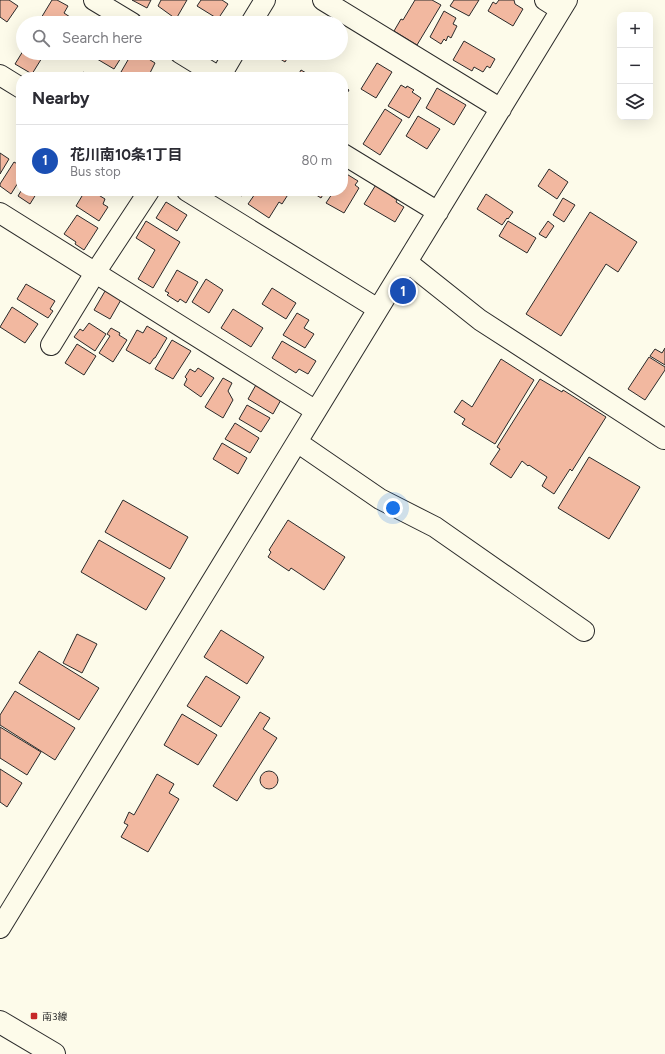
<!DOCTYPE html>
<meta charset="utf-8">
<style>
body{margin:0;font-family:Figtree,"Noto Sans JP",sans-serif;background:#f7f7f7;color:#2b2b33}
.controls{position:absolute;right:12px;top:12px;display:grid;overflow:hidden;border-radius:8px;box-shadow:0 4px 16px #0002}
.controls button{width:36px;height:36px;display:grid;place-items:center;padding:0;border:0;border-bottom:1px solid #e1e1e2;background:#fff;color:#2b2b33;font:20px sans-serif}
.you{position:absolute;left:393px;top:508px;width:14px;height:14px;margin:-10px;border:3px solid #fff;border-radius:50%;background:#1a73e8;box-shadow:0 0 0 6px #1a73e833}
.badge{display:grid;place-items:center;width:26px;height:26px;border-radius:50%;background:#c62828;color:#fff;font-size:13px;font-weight:700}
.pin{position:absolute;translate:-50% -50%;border:2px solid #fff;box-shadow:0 1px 4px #0006}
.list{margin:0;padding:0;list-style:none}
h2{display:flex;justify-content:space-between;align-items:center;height:52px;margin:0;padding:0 16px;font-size:17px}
h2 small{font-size:13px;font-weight:400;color:#7c7c81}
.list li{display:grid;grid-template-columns:26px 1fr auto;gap:12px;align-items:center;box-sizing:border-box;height:72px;padding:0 16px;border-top:1px solid #e1e1e2}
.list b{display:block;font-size:15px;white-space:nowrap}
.list p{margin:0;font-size:13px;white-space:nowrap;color:#7c7c81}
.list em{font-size:13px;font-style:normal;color:#7c7c81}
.icon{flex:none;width:22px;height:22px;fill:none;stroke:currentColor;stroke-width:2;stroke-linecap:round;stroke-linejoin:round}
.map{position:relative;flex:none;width:665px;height:1054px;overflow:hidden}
.search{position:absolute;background:#fff;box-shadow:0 4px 16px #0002;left:16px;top:16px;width:332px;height:44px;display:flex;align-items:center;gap:10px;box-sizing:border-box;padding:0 14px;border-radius:22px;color:#7c7c81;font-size:15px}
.panel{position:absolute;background:#fff;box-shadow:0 4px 16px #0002;left:16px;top:72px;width:332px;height:124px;border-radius:16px}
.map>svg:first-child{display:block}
.building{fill:#f2b8a0;stroke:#2b2b2b}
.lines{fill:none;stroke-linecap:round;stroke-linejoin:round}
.minor-casing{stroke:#2b2b2b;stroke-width:22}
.major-casing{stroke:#2b2b2b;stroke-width:24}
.minor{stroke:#fdfbea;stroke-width:20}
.major{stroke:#fdfbea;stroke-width:22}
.poi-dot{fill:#c62828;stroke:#fdfbea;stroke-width:1.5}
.labels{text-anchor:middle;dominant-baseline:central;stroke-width:3;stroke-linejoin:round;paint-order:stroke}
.poi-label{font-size:10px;fill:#2b2b2b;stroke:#fdfbea;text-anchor:start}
</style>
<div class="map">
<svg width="665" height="1054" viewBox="0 0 665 1054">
<rect width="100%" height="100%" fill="#fdfbea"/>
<!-- building -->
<path class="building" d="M0 0H9L18 6 7 22 0 17Z
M52 0H57L68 6 64 13 70 17 67 23H38Z
M132 0H151L147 8Z
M161 0H187L176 19 158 6Z
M201 0H222L228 4 218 19 197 6Z
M415 0H432L441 5 417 45 394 31 401 19 403 20Z
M454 0H479L469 16 450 6Z
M499 0H514L515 4 523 9 513 26 488 11 493 2 496 4Z
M444 11 456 18 453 24 457 26 451 38 448 36 446 41 444 39 441 44 430 37Z
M196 17 203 22 202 23H185L189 18 193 21Z
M464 41 495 59 490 68 487 66 483 72 474 67 472 71 453 60Z
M23 51V53H45L32 74 15 64Z
M93 53H124L114 69 92 56Z
M132 53H150L147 58 155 63 148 77H130L121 72Z
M271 53H289L290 54 285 62Z
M377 63 392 72 376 98 361 89Z
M301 70 313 77H297Z
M83 72 91 77H80Z
M401 85 406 88 407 86 414 90 412 92 421 98 409 118 388 106Z
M343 86 349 90 343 100Z
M437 88 466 105 454 125 426 108Z
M385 109 402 120 380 155 363 144Z
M418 116 440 129 427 149 406 136Z
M0 153 9 159 0 174Z
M14 162 21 166V178L11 194 0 186V184Z
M549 169 568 182 557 199 538 186Z
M345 173 358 181 355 185 359 188 344 213 326 203 334 191H343V176Z
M377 183 394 188 390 195 397 200 396 202 404 207 395 222 364 204Z
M21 191H38L30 204 18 196Z
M85 191H99L97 194 105 199 103 204 108 207 99 221 76 206Z
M233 191H245L242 196Z
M257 191H286L289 193 282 204 279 202 269 218 248 204Z
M310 191H325L321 198Z
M486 194 513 212 508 219 507 218 502 225 477 209Z
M563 198 575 205 564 222 553 215Z
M166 202 187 215 177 231 156 218Z
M590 212 637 242 618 272 606 264 561 336 526 314Z
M77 215 98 228 84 250 75 244 76 242 64 234Z
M146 221 180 242 153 288 138 279 155 250 136 238Z
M508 221 536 238 527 253 499 236Z
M548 221 554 226 546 238 539 234Z
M177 270 198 282 186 303 180 299 178 302 167 295 169 293 165 291Z
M206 279 223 290 209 313 192 302Z
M26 284 55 301 50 309 53 311 48 318 17 299Z
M108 286 122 298 110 319 94 310Z
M272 288 296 303 286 319 262 304Z
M12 307 38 324 25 343 0 327Z
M233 309 263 328 251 347 221 328Z
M297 313 309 320 304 328 314 334 305 348 283 335Z
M89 323 106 334 95 351 74 337 80 329 83 331Z
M147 326 167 338 155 358H154L150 364 126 350 137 330 143 333Z
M111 328 120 333 119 335 127 340 113 362 99 353 110 336 107 334Z
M172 340 191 351 173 379 155 369Z
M282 341 316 361 308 374 299 369 296 373 272 358Z
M77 344 96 356 84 375 65 363Z
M665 348V365L650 356 655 349 662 353Z
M649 357 665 367V370L645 400 628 389Z
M501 359 534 380 495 444 462 424 465 419 454 412 462 400 472 407Z
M198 368 214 378 201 397 184 385 187 379 185 377 190 369 195 372Z
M223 378 232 383 228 391 233 400 223 418 205 407Z
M540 379 562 392 563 390 606 417 572 471 570 469 554 494 542 486 547 477 529 465 528 466 522 461 511 478 490 464 500 449 497 447Z
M257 383 282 398 273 414 248 399Z
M247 405 270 418 261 432 239 419Z
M235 423 259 438 250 453 225 439Z
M222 443 247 458 238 474 213 459Z
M589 457 640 487 609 539 558 508Z
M123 500 188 537 170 569 105 532Z
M288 520 345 557 324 590 291 568 289 571 268 557 271 552 269 550Z
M99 540 165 578 146 610 81 572Z
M221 630 264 657 247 684 204 657Z
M77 634 97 644 82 673 63 663Z
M39 651 99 688 79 720 19 683Z
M206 676 240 697 221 727 187 706Z
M15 691 75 728 55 760 0 725V715Z
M260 712 270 718 263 729 277 738 237 801 213 786Z
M182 714 217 735 198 765 164 745Z
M0 727 41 752 27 775 0 758Z
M0 769 22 783 7 807 0 802Z
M260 780a9 9 0 1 1 18 0a9 9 0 1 1-18 0Z
M157 774 174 784 169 793 179 799 148 852 121 837 128 825 124 823 129 812 134 815Z"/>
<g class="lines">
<defs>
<path id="minor" d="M94 0 132 23
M323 0 501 109
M545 0 561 10
M251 23 265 0
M180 53 219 77
M0 75 21 88
M220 77 234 53
M343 154 438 212
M187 191 378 309
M0 213 316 411
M407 262 480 320 664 439
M51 345 95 273 149 191
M297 442 380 499 435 527 584 631
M0 928 567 0"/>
<path id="major" d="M0 1022 54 1054"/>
</defs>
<!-- minor casing -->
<use href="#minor" class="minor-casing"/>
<!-- major casing -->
<use href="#major" class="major-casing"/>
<!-- minor -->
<use href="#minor" class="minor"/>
<!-- major -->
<use href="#major" class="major"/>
</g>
<!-- markers -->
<rect class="poi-dot" x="30" y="1012" width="8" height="8" rx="2"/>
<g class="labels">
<!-- poi labels -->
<g class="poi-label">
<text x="42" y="1016">南3線</text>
</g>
</g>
</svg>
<div class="controls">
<button>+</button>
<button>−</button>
<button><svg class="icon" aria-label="layers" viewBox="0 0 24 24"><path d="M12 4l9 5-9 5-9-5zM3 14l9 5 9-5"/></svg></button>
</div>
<div class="you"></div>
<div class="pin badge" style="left:403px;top:291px;background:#1a4fb4">1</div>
<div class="search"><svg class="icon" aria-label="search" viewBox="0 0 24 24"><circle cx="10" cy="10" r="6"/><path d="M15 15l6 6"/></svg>Search here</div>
<section class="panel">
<h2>Nearby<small></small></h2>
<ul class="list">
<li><span class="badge" style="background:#1a4fb4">1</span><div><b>花川南10条1丁目</b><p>Bus stop</p></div><em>80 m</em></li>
</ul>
</section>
</div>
